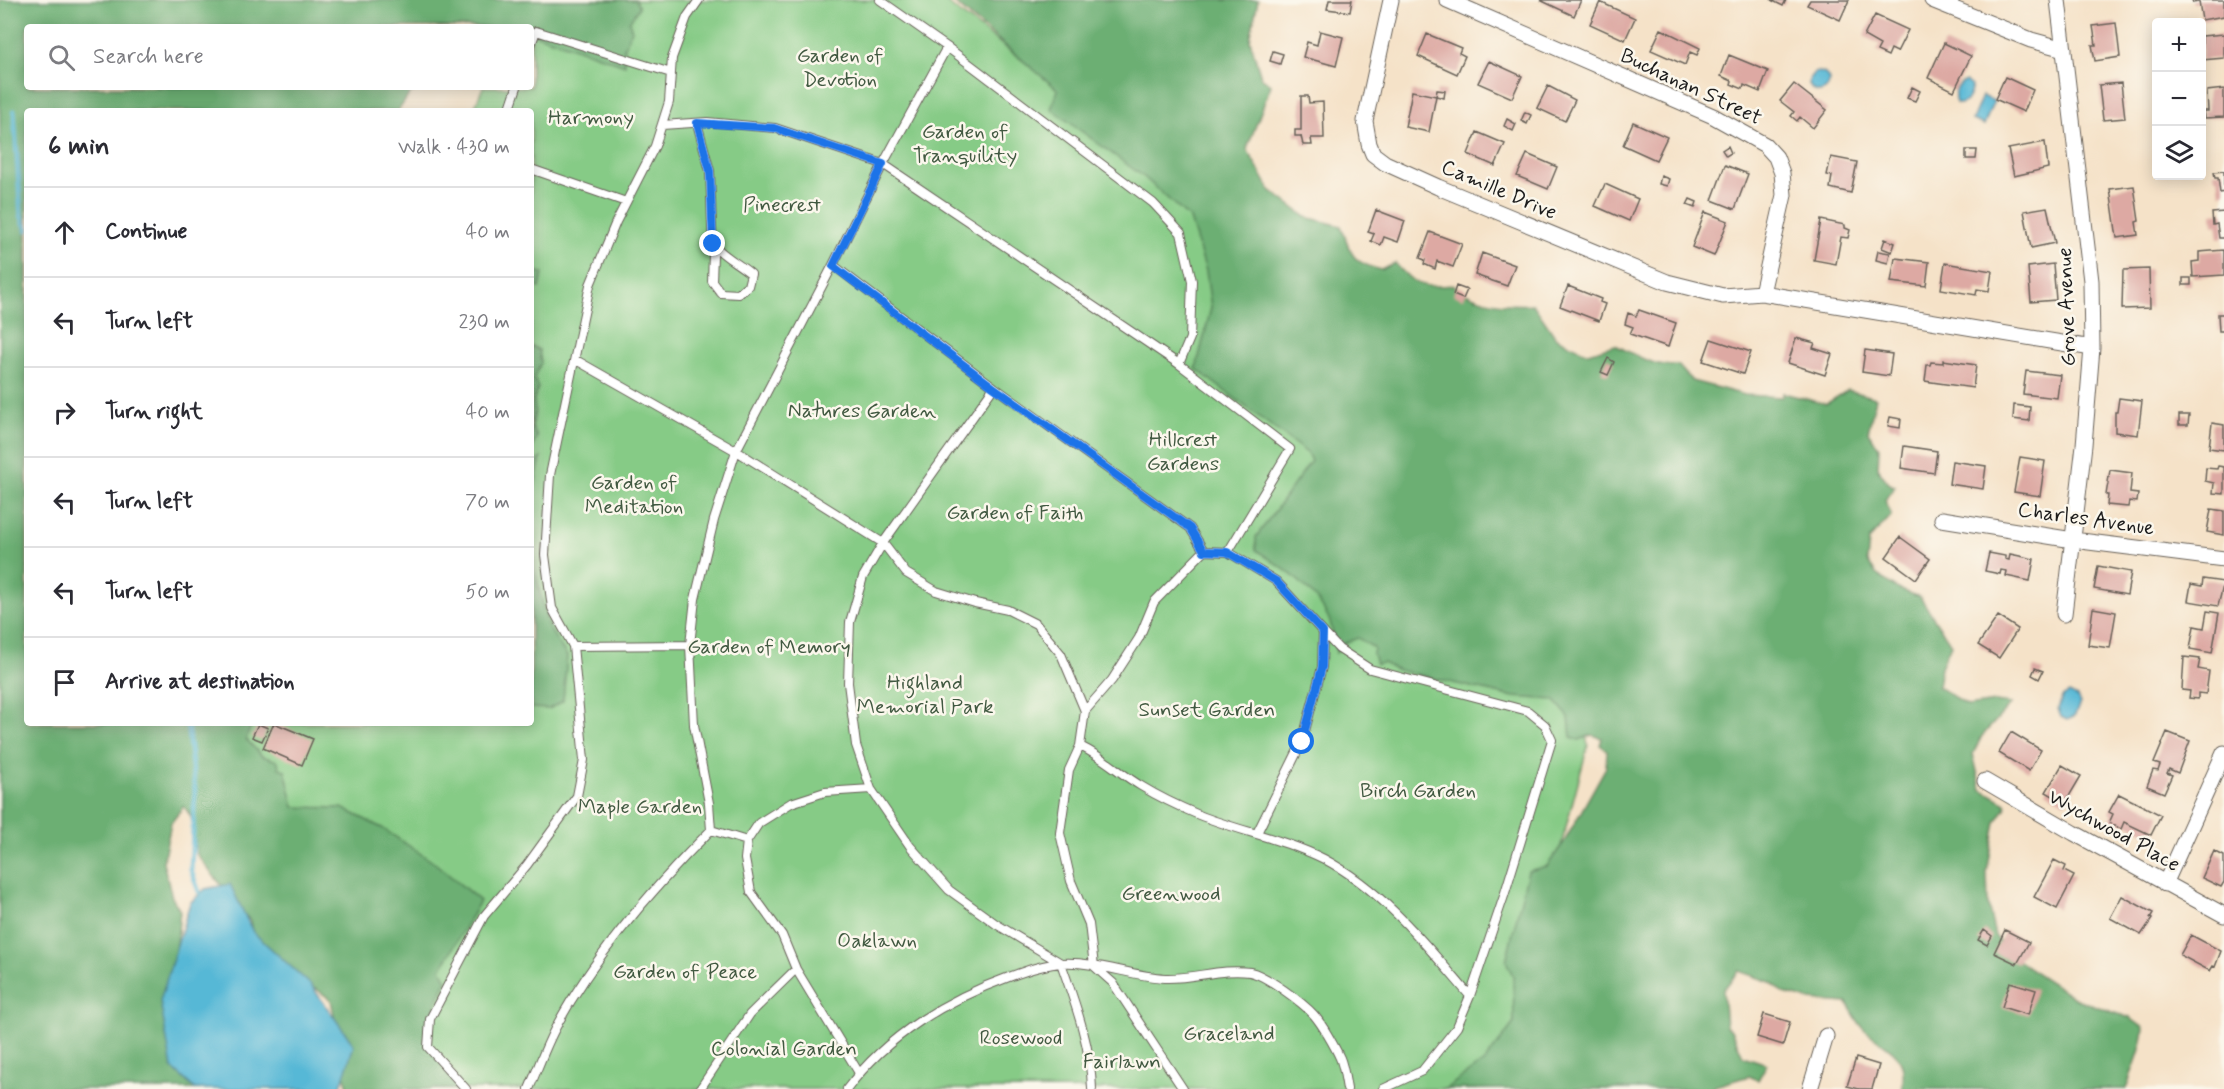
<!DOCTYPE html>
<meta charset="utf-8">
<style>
body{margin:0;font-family:Mynerve,sans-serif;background:#f2f2f3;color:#2b2b33}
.controls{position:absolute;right:18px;top:18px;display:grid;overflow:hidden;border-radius:6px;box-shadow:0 3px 15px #0003}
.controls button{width:54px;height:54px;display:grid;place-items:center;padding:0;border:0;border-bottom:2px solid #e1e1e2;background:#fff;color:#2b2b33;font:30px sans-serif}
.stop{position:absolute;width:18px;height:18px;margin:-14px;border:4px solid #1a73e8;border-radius:50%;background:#fff}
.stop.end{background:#1a73e8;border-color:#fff;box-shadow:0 2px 6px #0008}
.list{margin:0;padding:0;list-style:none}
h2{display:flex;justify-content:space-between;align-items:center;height:78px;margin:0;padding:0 24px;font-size:26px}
h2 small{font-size:20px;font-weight:400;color:#7c7c81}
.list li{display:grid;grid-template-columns:39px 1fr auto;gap:18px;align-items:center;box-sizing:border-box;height:90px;padding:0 24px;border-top:2px solid #e1e1e2}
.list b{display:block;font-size:22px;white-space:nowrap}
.list em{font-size:20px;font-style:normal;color:#7c7c81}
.icon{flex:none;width:33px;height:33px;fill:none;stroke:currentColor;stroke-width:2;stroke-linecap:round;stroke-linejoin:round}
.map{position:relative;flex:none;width:2224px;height:1089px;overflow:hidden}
.search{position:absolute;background:#fff;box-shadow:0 3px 15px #0003;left:24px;top:24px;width:510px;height:66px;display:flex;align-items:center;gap:15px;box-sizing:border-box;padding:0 21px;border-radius:6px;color:#7c7c81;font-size:22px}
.panel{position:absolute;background:#fff;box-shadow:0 3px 15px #0003;left:24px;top:108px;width:510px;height:618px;border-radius:6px}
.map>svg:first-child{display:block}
.green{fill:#86cb86;stroke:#517451;stroke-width:1.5}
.forest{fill:#6caf73;stroke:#446648;stroke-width:1.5}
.water{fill:#57b8d6;stroke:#3a6a79;stroke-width:1.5}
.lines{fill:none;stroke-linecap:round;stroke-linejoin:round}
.stream{stroke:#57b8d6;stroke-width:5}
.building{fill:#dda9a3}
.lane-casing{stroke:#686158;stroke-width:10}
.street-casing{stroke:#686158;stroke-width:17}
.lane{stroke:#fff;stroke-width:8}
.street{stroke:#fff;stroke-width:15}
.route{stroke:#1a73e8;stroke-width:8}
.labels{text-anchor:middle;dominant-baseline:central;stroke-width:5;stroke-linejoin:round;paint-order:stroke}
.park-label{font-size:21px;fill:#415941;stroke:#fbf7ec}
.street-label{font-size:21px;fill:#1c1c1c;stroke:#fbf7ec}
</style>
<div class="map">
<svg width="2224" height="1089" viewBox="0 0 2224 1089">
<rect width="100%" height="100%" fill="#fbf7ec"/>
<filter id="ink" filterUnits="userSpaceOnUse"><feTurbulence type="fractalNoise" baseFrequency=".0167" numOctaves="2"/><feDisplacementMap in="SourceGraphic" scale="12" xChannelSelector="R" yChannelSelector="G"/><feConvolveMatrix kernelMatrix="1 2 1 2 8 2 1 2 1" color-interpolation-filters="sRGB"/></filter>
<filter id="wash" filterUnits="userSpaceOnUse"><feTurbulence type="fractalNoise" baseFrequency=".008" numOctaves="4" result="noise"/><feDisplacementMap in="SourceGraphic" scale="24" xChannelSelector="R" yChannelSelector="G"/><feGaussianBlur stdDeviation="1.35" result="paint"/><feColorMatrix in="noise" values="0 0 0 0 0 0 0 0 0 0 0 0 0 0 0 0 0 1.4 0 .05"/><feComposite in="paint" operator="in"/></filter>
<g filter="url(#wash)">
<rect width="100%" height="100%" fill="#f5e2c8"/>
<!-- green -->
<path class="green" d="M521 0H943L1183 182 1580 706 1588 745 1513 1024 1477 1089H410L239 769 245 723H531V111H473L483 87H531V27Z"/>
<!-- forest -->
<path class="forest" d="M0 0H635L639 7 629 22 632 30 624 48 625 65 531 33V27H27V87H429L411 92 398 111H27V723H252L246 739 262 756 278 761 279 768 285 770 294 807 342 808 382 828 436 864 480 901 441 969 447 980C436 1000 421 1035 435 1056 443 1068 459 1074 460 1089H348L346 1080 336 1064 337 1031 331 1000 316 989 283 980 253 941 250 921 197 855 191 817 184 806 171 823 163 862 172 897 180 911 176 953 200 1089H0Z
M951 0H1258L1250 40 1261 77 1271 85 1247 149 1270 190 1306 217 1341 226C1352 254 1349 261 1381 270L1395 263C1415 287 1424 288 1454 285 1476 303 1506 306 1533 304L1556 338 1588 353 1615 345C1636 355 1655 368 1678 365L1692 381 1745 395 1782 397 1783 393 1826 404 1848 390 1876 398 1868 432 1879 448 1878 469 1890 485 1895 486 1885 500 1891 516 1869 540 1867 561 1876 574 1898 589 1920 597 1951 644 1941 667 1938 687 1968 706 1995 702 2011 704 1982 736 1973 754 1981 789 2006 803V807L1996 822 1987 872 1988 905 1995 936 2011 956 2076 999 2130 1018 2144 1028C2143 1048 2132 1070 2126 1089H1902C1909 1053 1889 1050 1866 1031 1858 1024 1853 1012 1847 1003L1808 1000 1784 993 1770 982 1739 971 1723 990 1726 1027 1731 1030 1743 1056 1767 1064 1758 1080 1749 1076 1715 1086 1713 1089H1445L1484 1062 1514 1023 1513 976 1506 961 1528 871 1547 866 1564 842 1606 767 1607 750 1600 745 1602 738 1592 735 1579 740 1571 737 1569 717 1554 700 1514 697 1398 670 1383 663 1376 664 1373 654 1374 648 1358 638 1344 643 1336 653C1334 642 1333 627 1328 617 1313 587 1283 568 1256 550V537L1311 461 1307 453 1196 369 1211 308 1206 271 1190 219 1144 177 1051 109 1058 90Z
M531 267 538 272 543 273 540 288 531 285Z
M531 346 539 350 541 363 534 378 538 388 534 399 535 411 532 427 537 437 531 450Z
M541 458 531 501V460L534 463Z
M531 525 534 567 548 627 567 656 563 701 549 709 531 708Z"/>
<!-- water -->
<path class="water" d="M1809 82a10 10 0 1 1 20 0a10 10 0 1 1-20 0Z
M1966 81 1972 86C1971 92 1967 104 1960 104L1956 103C1952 95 1958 83 1966 81Z
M1982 96 1994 101 1984 125 1972 120Z
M2069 693 2077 697 2080 703 2074 717 2067 720 2061 717 2058 709 2062 697Z
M230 884 253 932 311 985 354 1045 340 1089H195L172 1068 160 1001 190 903 205 889Z"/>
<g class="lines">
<!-- stream -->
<path class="stream" d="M14 111 21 215 27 230
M187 723 195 791 191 870 199 892"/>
</g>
<g id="blocks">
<!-- building -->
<path class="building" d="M1329 0H1352L1350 12 1327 9Z
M1540 0H1581L1574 16Z
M1771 0H1786L1783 6Z
M1810 0H1849L1840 20 1807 5Z
M2192 0H2224V16L2202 20 2199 2 2193 3Z
M1600 2 1635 18 1625 40 1590 24Z
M1875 15 1908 30 1897 52 1891 49 1888 56 1877 51 1880 45 1864 36Z
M2116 23 2120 57 2095 61 2092 45H2096L2093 26Z
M1661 29 1700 48 1697 55 1690 52 1685 65 1651 50Z
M1320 31 1343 37 1336 66 1303 57 1307 42 1317 45Z
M1427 34 1461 48 1459 53 1465 56 1457 74 1418 56Z
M2224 34V58L2202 60V36Z
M1944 43 1971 56 1954 91 1928 78Z
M1273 51 1283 54 1280 64 1270 61Z
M1729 55 1768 71 1760 92 1744 85 1743 89 1731 84 1732 81 1721 76Z
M1489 61 1522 76 1512 98 1478 83Z
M2005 77 2033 90 2024 112 1995 99Z
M2121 83 2125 118 2103 120 2099 85Z
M1794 84 1827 110 1813 128 1800 117 1797 121 1791 116 1794 112 1780 101Z
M1548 86 1575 100 1565 121 1537 108Z
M1912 87 1920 91 1915 101 1907 98Z
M2224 89V117L2204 118 2203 111H2208L2207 91Z
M1437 90 1445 91 1444 98 1436 96Z
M1412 91 1436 96 1429 132 1405 127Z
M1301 96H1308L1309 103 1323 102 1324 138H1311L1312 145H1303L1301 136H1295V130H1301Z
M1525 112 1531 115 1527 124 1521 121Z
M1507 119 1516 124 1513 131 1504 126Z
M1633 122 1667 137 1656 160 1623 145Z
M1477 132 1505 144 1495 166 1468 154Z
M2045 142 2048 168 2014 176 2008 149Z
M1728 146 1731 153 1726 156 1722 150Z
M1966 150H1977L1976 159H1966Z
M1527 154 1557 167 1548 189 1517 176Z
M1831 157 1857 162 1851 193 1830 188 1832 176 1827 175Z
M1725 165 1748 174 1735 209 1712 200Z
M2224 171V192L2220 193 2218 178H2215L2214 172Z
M1661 176 1669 179 1667 186 1659 184Z
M1605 184 1638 199 1629 221 1595 206Z
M2134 186 2139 221 2136 222 2138 235 2117 238 2110 189Z
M1690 199 1697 202 1695 208 1687 205Z
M2047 207 2055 243 2031 248 2024 211Z
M1376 210 1405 221 1398 242 1384 237 1381 245 1371 241 1374 234 1368 232Z
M1705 212 1728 221 1714 256 1692 247Z
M2224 212V238H2219L2217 224 2213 225 2212 213Z
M1821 220 1845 225V228L1850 230 1848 238 1841 237 1836 264 1814 260Z
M1430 232 1462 244 1453 267 1437 261 1435 269 1424 264 1425 260 1420 258Z
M1885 239 1895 243 1892 252 1882 248Z
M2224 250V275L2193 277 2192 262 2199 261V252Z
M1878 251 1890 253 1888 263 1876 260Z
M1482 253 1515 265 1507 286 1475 275Z
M1895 258 1929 262 1926 286 1891 282Z
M1945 263 1992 271 1989 291 1977 289 1976 295 1941 289Z
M2053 264 2056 300 2031 302 2028 267Z
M2149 269 2150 308 2122 309 2123 270Z
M2183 278H2191V285H2183Z
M1456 286 1467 290 1463 299 1453 295Z
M1568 286 1601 299 1600 302 1605 304 1599 321 1560 306Z
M1639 310 1676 323 1668 347 1630 334 1633 327 1625 324 1628 313 1636 316Z
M2218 314H2224V331H2219Z
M1796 338 1815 343 1813 348 1832 354 1825 375 1788 363Z
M1711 339 1751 352 1743 374 1703 361Z
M1865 350 1892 354 1889 376 1862 372Z
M1608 358 1614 362 1608 375 1601 372Z
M1943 360 1976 365 1973 388 1925 381 1927 365H1930L1931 362 1943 363Z
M2026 371 2060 375 2057 398 2023 394Z
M2119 398 2142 401 2138 435 2115 432V412H2117Z
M2014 405 2030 407 2029 421 2013 419Z
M2179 415H2189L2188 425H2179Z
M1890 417 1901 419 1900 428 1888 426Z
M2212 423 2224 425V450L2209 448Z
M1904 446 1937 451 1934 473 1901 468Z
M2020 457 2045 461 2040 496 2014 492Z
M1952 461 1986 466 1983 489 1949 484Z
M2218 466 2224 467V494L2213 493 2214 483 2205 481 2206 468 2217 469Z
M2110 470 2132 473 2130 493 2138 494 2137 502 2129 501 2128 507 2107 505 2108 495H2106Z
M2211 509 2224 511V535L2207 532Z
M1900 537 1930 559 1916 579 1886 557Z
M1989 553 2005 556V559L2009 560 2010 554 2034 559 2030 581 2006 576 2007 571 2001 570 2000 574 1985 571Z
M2098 566 2131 572 2127 595 2094 589Z
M2203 579 2224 582 2218 606 2188 601 2191 584 2202 586Z
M2093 608 2116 612 2110 648 2088 645Z
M2207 611 2219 613 2212 653 2190 649 2194 626 2204 628Z
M1998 616 2018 629 1999 658 1978 645Z
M2184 657 2200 659 2198 669 2209 671 2206 694 2198 693V699L2189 698 2190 691 2182 690Z
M2035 668 2043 671 2039 679 2032 675Z
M274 723 313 739 302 765 263 748Z
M258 724 268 728 262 741 252 737Z
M2011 732 2041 750 2029 771 1999 753Z
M2167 732 2190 741 2178 773 2169 769 2167 773 2172 775 2164 793 2147 786 2153 770 2158 771 2160 765 2154 763Z
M2062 765 2081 776 2065 803 2046 792Z
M2119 794 2161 815 2151 835 2124 822 2121 829 2109 823 2113 814 2109 812Z
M2214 851 2224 856V882L2221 887 2202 878Z
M2054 860 2066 866 2064 871 2074 876 2057 909 2034 897Z
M2122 896 2153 913 2150 918 2152 919 2141 935 2110 918Z
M1984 930 1992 936 1987 945 1978 940Z
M2005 930 2029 942 2017 964 1994 953Z
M2191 935 2221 951 2215 967 2213 966 2210 971 2180 955Z
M2010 982 2036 990 2028 1015 2002 1007Z
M1764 1014 1790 1022 1783 1045 1757 1037Z
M1856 1058 1879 1065 1872 1089H1859L1847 1086Z"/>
</g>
</g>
<g filter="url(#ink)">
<use href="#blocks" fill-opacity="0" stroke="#686158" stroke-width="1.5"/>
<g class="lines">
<defs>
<path id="lane" d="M880 0 947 47 1153 203 1181 233 1192 281 1190 338 1179 364
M531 45 536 31 671 73
M509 111 517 87
M697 123 710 171 713 254 712 281 721 293 738 294 748 286 751 274C738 263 724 257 713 244
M662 125 707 122 775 128 883 164 1179 364 1290 449 1228 552 1276 581 1323 632 1322 667 1302 742 1257 833
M531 169 626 202
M833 265 994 387 1190 528 1204 551
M576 360 743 455 883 543 906 573 936 591 975 603 1008 610 1036 624 1061 654 1085 711 1080 746 1069 770 1060 833 1071 881 1089 924 1094 966 1113 983 1183 1089
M994 387 883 543 863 577 850 622 848 683 856 745 871 789 910 846 949 890 996 924 1061 963C1075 1003 1091 1046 1092 1089
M1323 632 1339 649 1370 669 1528 711 1545 725 1552 740 1504 896 1470 996 1457 1027 1422 1071 1383 1089
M573 646 690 645
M1085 711 1112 680 1139 638 1154 602 1204 551 1228 552
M1080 746C1105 758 1119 773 1141 786 1159 797 1180 807 1199 815 1239 831 1284 839 1324 859 1383 890 1427 946 1470 996
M711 830 709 803 694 725 690 645 695 599 714 520 736 451 833 265 883 164 947 47
M859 1073 796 969 782 935 751 892 745 859 747 841 759 823 791 803 825 792 871 789
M466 1089 428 1047 430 1019 484 916 527 865 577 796 584 760 573 646 552 608 545 555 550 475 590 285 616 222 655 146 669 102 672 58 687 17 699 0
M529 1089C538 1068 546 1045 557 1025 596 953 653 888 711 830L747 841
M700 1089 750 1014 796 969
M847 1089C887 1035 948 999 1009 977 1025 971 1044 964 1062 963 1097 961 1130 976 1165 978 1194 979 1221 968 1250 972 1266 975 1303 1003 1314 1015 1322 1024 1335 1047 1340 1058 1344 1067 1345 1079 1347 1089"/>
<path id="street" d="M1391 0 1365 121 1369 144 1373 154 1385 163 1438 187 1667 282 1723 296 1762 293
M1447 0 1713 116 1765 145 1776 157 1782 173 1784 195 1762 293 2092 348
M1932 0 2031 40 2064 49
M2058 0 2091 281 2092 348 2084 445 2064 614
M1942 519 2073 540 2224 559
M1985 781 2074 833 2224 915
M2165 884 2224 753
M1810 1089 1826 1036"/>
</defs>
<!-- lane casing -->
<use href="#lane" class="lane-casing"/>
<!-- street casing -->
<use href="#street" class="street-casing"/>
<!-- lane -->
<use href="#lane" class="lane"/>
<!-- street -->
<use href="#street" class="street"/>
</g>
</g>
<g class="lines" filter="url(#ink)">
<!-- route -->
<path class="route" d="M713 244 710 171 697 123 774 128 883 164 833 266 993 387 1190 528 1204 551 1227 552 1276 581 1323 632 1322 667 1302 742"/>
</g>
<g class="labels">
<!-- park labels -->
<g class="park-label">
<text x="840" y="56">Garden of<tspan x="840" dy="24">Devotion</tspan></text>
<text x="591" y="118">Harmony</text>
<text x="965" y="132">Garden of<tspan x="965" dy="24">Tranquility</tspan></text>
<text x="782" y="205">Pinecrest</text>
<text x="862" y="411">Natures Garden</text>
<text x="1183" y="440">Hillcrest<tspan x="1183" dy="24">Gardens</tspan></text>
<text x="634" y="483">Garden of<tspan x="634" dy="24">Meditation</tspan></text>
<text x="1015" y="513">Garden of Faith</text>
<text x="769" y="647">Garden of Memory</text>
<text x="925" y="683">Highland<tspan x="925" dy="24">Memorial Park</tspan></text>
<text x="1207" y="710">Sunset Garden</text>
<text x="1418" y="791">Birch Garden</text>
<text x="640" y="807">Maple Garden</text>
<text x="1171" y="894">Greenwood</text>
<text x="877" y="941">Oaklawn</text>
<text x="685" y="972">Garden of Peace</text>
<text x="1229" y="1034">Graceland</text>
<text x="1021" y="1038">Rosewood</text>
<text x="784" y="1049">Colonial Garden</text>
<text x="1122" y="1062">Fairlawn</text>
</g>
<!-- street labels -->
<g class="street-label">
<text transform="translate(1691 87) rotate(25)">Buchanan Street</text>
<text transform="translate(1499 190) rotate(23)">Camille Drive</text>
<text transform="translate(2067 307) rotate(-92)">Grove Avenue</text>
<text transform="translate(2086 519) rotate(8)">Charles Avenue</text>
<text transform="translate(2114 831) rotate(29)">Wychwood Place</text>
</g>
</g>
</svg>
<div class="controls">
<button>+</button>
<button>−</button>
<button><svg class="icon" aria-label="layers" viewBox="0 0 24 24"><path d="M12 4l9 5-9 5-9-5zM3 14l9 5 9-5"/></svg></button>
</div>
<div class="stop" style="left:1302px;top:742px"></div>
<div class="stop end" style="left:713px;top:244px"></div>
<div class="search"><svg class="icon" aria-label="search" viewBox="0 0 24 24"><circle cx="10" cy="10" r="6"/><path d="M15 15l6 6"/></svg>Search here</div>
<section class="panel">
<h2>6 min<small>Walk · 430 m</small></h2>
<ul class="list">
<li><svg class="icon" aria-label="ahead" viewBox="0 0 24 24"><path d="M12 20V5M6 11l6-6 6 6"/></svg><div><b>Continue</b></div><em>40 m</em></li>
<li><svg class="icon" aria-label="left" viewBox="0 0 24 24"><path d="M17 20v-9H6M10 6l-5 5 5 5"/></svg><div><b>Turn left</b></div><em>230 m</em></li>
<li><svg class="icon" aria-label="right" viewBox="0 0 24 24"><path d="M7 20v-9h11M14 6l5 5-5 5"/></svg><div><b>Turn right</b></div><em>40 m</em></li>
<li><svg class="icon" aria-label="left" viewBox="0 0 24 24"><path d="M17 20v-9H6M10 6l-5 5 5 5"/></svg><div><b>Turn left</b></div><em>70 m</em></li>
<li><svg class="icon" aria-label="left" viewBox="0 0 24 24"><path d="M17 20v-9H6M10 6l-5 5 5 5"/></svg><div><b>Turn left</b></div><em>50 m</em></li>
<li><svg class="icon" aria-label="arrive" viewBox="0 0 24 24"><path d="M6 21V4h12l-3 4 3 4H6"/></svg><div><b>Arrive at destination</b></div></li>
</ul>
</section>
</div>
